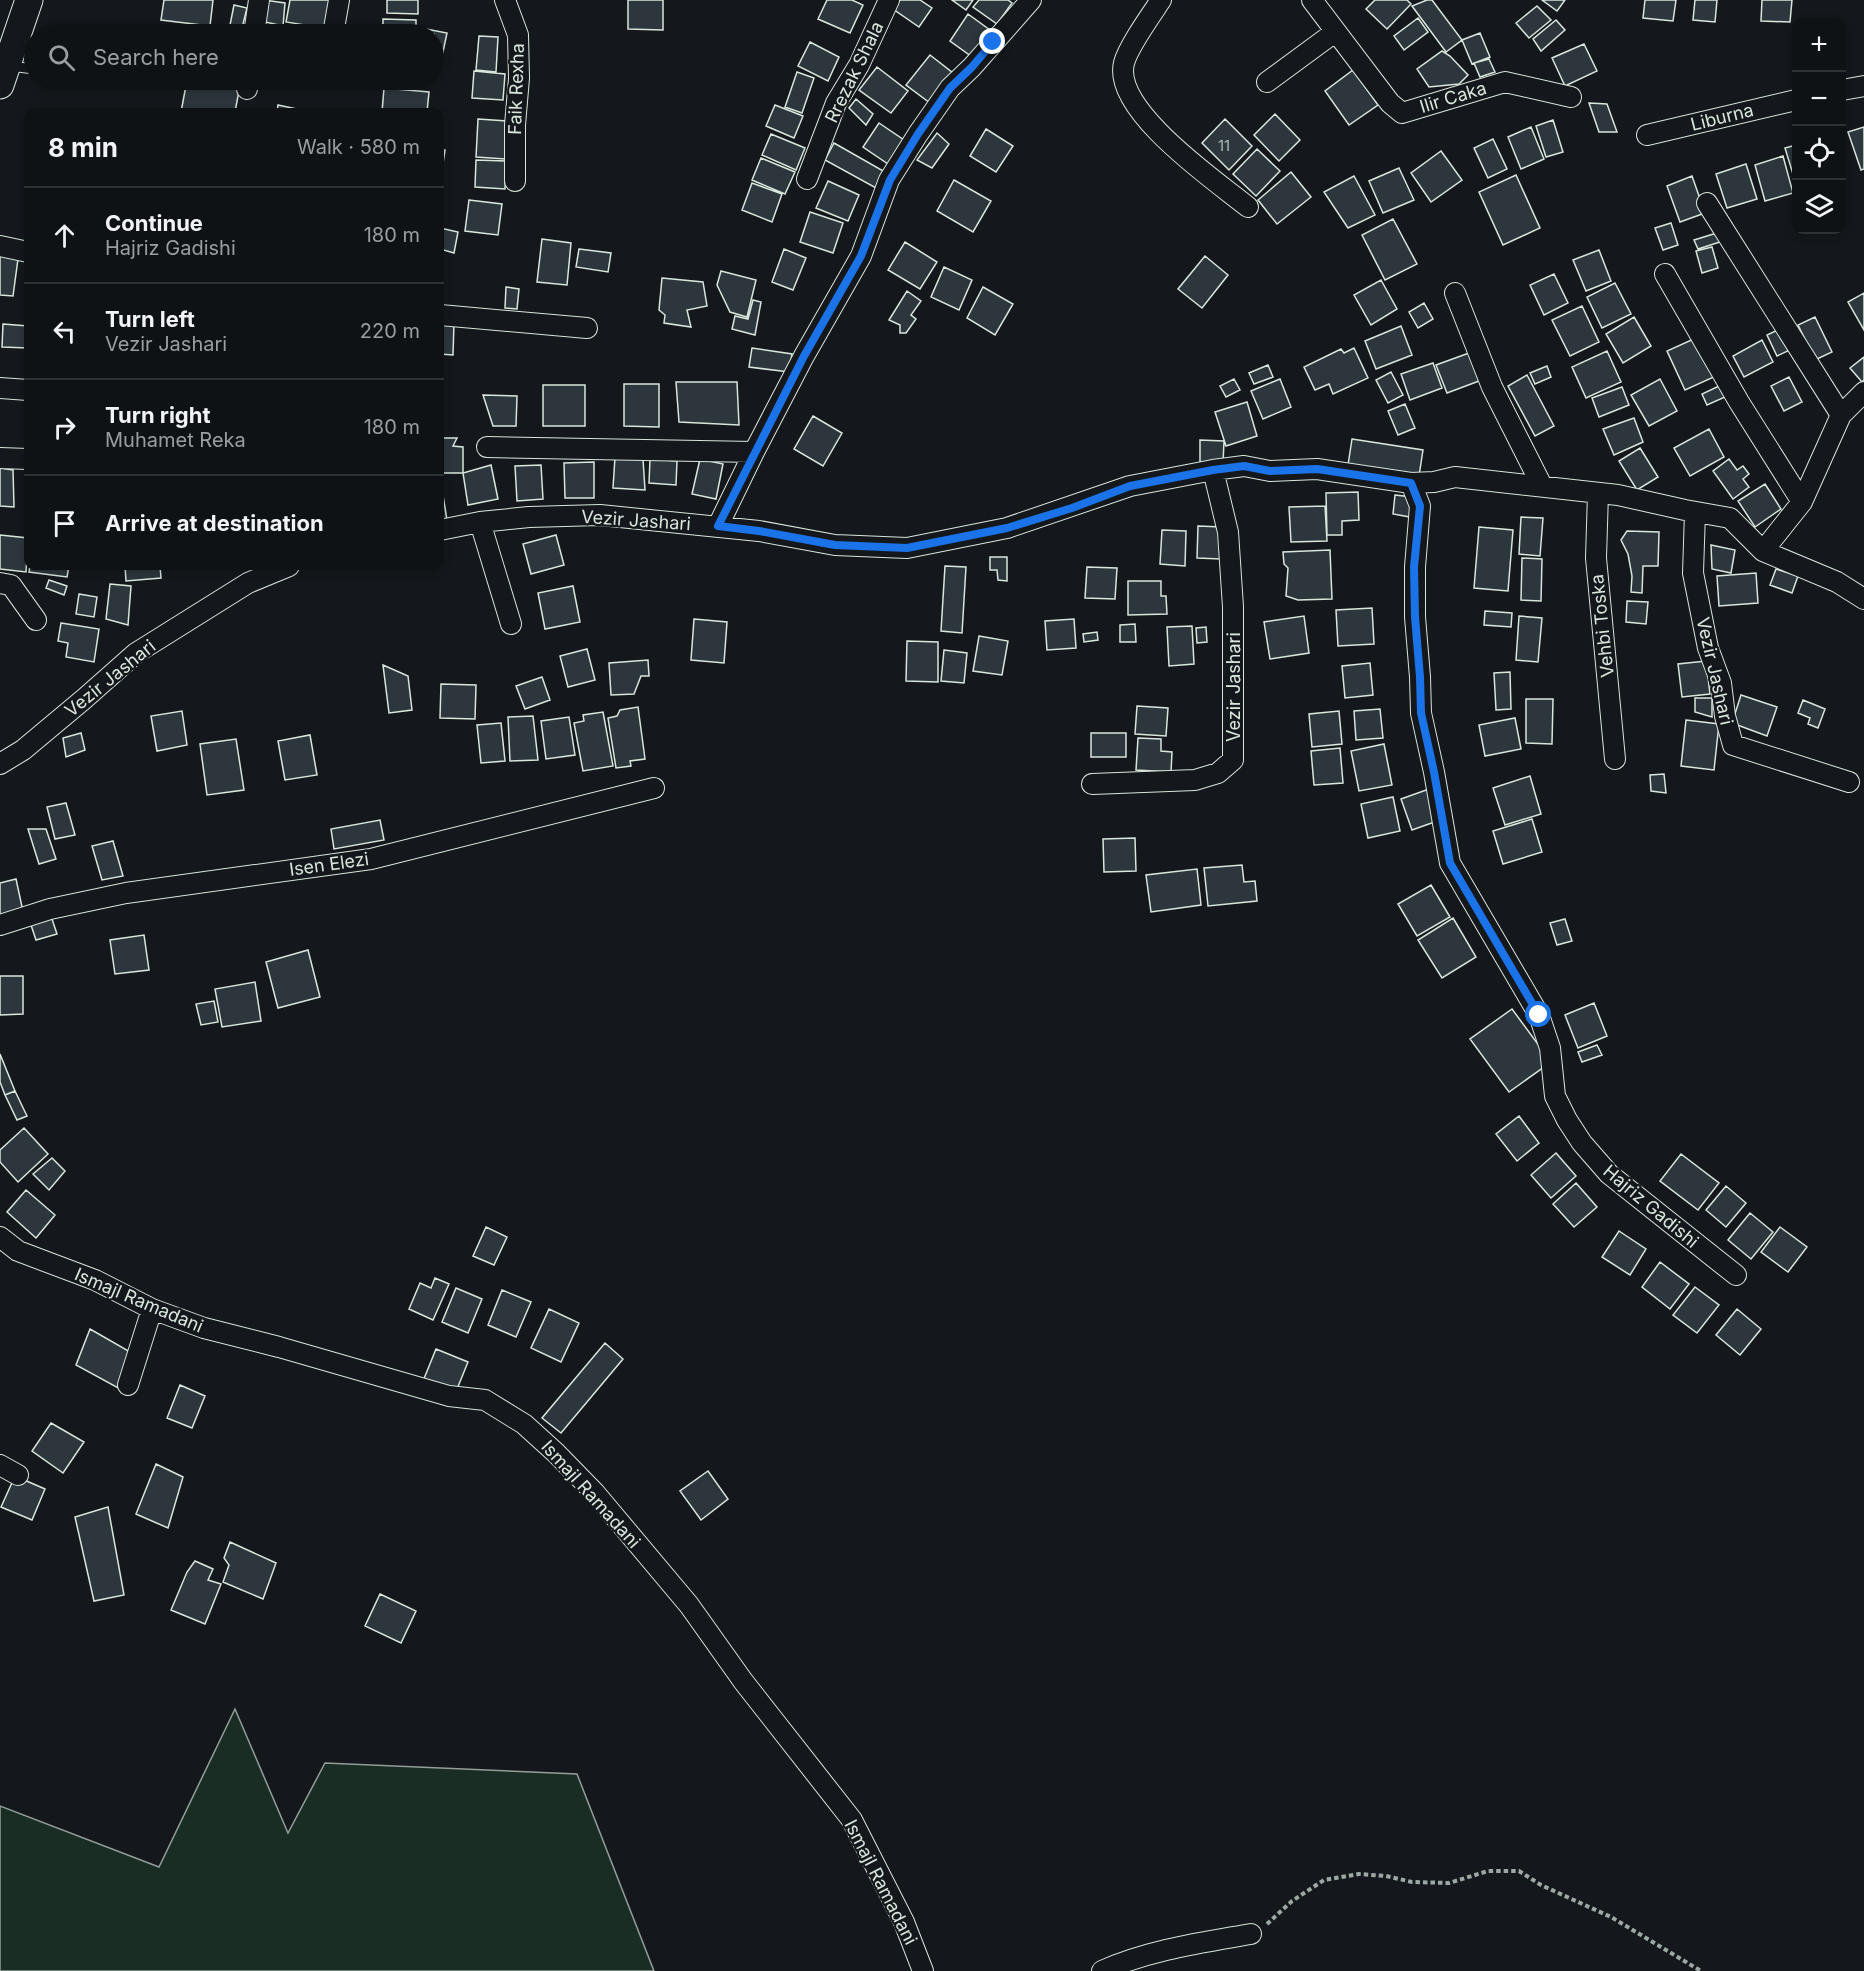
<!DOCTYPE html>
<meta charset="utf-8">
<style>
body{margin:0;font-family:Inter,sans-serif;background:#1d2022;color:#f1f3f6}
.controls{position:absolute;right:18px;top:18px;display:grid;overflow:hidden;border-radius:12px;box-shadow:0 3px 9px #0003}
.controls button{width:54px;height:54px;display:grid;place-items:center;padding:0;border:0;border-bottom:2px solid #2f3234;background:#0f1215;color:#f1f3f6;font:30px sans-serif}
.stop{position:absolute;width:18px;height:18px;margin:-14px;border:4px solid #1a73e8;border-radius:50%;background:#fff}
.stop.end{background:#1a73e8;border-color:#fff;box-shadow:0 2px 6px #0008}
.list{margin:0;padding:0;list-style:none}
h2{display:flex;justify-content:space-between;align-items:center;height:78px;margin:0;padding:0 24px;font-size:26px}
h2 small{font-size:20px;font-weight:400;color:#9b9ea0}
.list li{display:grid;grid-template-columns:39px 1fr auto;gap:18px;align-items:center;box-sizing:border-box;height:96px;padding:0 24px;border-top:2px solid #2f3234}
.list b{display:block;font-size:22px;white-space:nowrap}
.list p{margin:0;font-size:20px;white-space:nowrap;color:#9b9ea0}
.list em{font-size:20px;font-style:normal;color:#9b9ea0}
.icon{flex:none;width:33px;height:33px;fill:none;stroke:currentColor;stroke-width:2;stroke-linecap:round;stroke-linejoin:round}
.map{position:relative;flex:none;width:1864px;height:1971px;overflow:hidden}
.search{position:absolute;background:#0f1215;box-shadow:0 3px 9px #0003;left:24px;top:24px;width:420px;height:66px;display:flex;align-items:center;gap:15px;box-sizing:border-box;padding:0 21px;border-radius:33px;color:#9b9ea0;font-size:22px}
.panel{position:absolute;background:#0f1215;box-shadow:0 3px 9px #0003;left:24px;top:108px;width:420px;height:462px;border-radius:12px}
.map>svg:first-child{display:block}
.green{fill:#1a2d24;stroke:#939e99;stroke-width:1.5}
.building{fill:#2c363c;stroke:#d8e6dc;stroke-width:1.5}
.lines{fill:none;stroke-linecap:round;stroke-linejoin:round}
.lane-casing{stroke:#d8e6dc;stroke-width:11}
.street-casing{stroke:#d8e6dc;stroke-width:22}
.secondary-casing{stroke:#d8e6dc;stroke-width:29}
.path{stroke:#9da8a2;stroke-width:4;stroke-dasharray:4.5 3;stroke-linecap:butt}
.lane{stroke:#14181c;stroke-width:9}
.street{stroke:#14181c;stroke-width:20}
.secondary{stroke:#14181c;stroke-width:27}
.route{stroke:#1a73e8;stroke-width:8}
.labels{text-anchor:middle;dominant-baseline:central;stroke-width:4.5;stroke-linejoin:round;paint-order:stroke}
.number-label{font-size:15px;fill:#adbab4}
.street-label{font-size:18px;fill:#d8e6dc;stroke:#14181c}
</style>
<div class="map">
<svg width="1864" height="1971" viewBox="0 0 1864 1971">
<rect width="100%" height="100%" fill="#14181c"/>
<!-- green -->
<path class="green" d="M235 1709 288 1833 325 1763 577 1774 654 1971H0V1806L159 1867Z"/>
<!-- building -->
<path class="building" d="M164 0H213L210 26 161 20Z
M264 0 285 3 283 26 261 21Z
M290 0H333L329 29 286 22Z
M387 0H418V14L387 13Z
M628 0H663V30L628 29Z
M827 0H852L863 5 850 33 818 19Z
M900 0H920L932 8 919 27 893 9Z
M952 0H973L966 10Z
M979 0H1008L1012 3 997 24 973 7Z
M1375 0H1407L1411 4 1387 29 1366 9Z
M1427 0H1432L1462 40 1446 52 1412 6Z
M1542 0H1565L1557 11Z
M1645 0H1676L1673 21 1643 18Z
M1695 0H1717L1715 22 1693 20Z
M1762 0H1792L1790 22 1761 21Z
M234 5 247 8 242 28 230 25Z
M1537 6 1551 20 1529 38 1516 23Z
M968 14 994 33 975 59 950 41Z
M1418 18 1428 32 1404 50 1394 36Z
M383 19 416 20V34H383Z
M1556 20 1565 30 1541 51 1533 39Z
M229 29 243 32 242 34H228Z
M426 29 447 33 440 66 434 64V34H425Z
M1480 33 1490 57 1472 64 1462 40Z
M479 36 498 37 496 72 476 70Z
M810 42 839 57 828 81 798 66Z
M1584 44 1597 71 1565 86 1552 58Z
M1442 51 1450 56 1468 75 1459 84 1429 87 1417 69Z
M930 55 953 73 930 103 906 85Z
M1489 59 1495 72 1480 77 1474 63Z
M877 67 908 91 891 113 859 90Z
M1353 70 1378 105 1349 125 1325 91Z
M474 71 505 74 503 100 472 98Z
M797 72 814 78 802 113 785 107Z
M187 80H241L235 112H181Z
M384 88 429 92 427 112H382Z
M856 99 873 114 866 125 849 108Z
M1589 103 1607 104 1617 132H1599Z
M278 105 311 112H277Z
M775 105 803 116 794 138 766 126Z
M1275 114 1300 140 1279 161 1254 135Z
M478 119 507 121 505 159 476 157Z
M1225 119 1252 146 1229 170 1202 143Z
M1553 120 1563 152 1546 157 1536 126Z
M879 123 907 142 891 166 863 147Z
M1531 127 1544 159 1521 169 1508 137Z
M1864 127V169L1861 170 1848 132Z
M986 129 1013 146 996 172 970 156Z
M937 133 949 144 932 168 917 160Z
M771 134 805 148 796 170 762 155Z
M1493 139 1507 169 1488 178 1474 148Z
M834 143 885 172 876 188 825 160Z
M1796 145V184L1785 148Z
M440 149 445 150 441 177H440Z
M1257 149 1280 171 1256 196 1233 174Z
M1441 151 1462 180 1431 202 1411 173Z
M1783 156 1793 193 1765 201 1755 165Z
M761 158 795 172 785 194 752 180Z
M476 160 506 161 505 189 475 187Z
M1746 164 1757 199 1727 208 1716 174Z
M1399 168 1414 200 1383 213 1369 181Z
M1291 172 1311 197 1277 224 1258 200Z
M1516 175 1540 228 1503 245 1479 192Z
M1354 176 1375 215 1348 228 1324 192Z
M1692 176 1705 213 1680 222 1667 186Z
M954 180 991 201 973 232 937 211Z
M828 181 859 195 848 221 816 208Z
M752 183 782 194 772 222 742 210Z
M469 200 502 204 498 235 465 231Z
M810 212 843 223 833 253 800 242Z
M1393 219 1417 264 1385 280 1362 235Z
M1671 223 1678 245 1663 250 1655 228Z
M440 228 458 232 454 253 440 249Z
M1720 232 1723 241 1698 249 1694 240Z
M542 239 571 243 567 285 537 282Z
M905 242 937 262 920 289 888 270Z
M1712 247 1718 268 1702 273 1696 251Z
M579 249 611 253 608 272 576 267Z
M784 249 806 258 793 290 772 282Z
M1599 250 1611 281 1586 291 1573 260Z
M0 256 18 259 13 296 0 295Z
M1205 256 1228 275 1202 308 1178 289Z
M944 267 972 280 959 310 931 297Z
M721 271 756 280 747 317 730 312 717 285Z
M1554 274 1568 303 1544 315 1530 285Z
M662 278 703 282 707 306 687 310 691 327 664 323 665 315 659 310Z
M1381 280 1397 309 1371 325 1354 295Z
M1615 283 1631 314 1602 328 1587 297Z
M506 287 519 289 517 309 505 308Z
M983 287 1013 304 995 335 967 318Z
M907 291 921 301 911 315 916 319 906 333H900V325L889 320Z
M1864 293V330L1848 302Z
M753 300 761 302 755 335 732 329 735 316 748 319Z
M1424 303 1433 319 1418 328 1409 312Z
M1582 306 1599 342 1570 356 1552 320Z
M1634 317 1651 346 1623 363 1606 334Z
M1815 317 1832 352 1815 360 1798 325Z
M440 323H454L453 355 440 354Z
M3 324 28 326V348L2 347Z
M1401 326 1412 355 1376 369 1365 341Z
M1782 328 1792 349 1777 356 1767 335Z
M1698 337 1716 376 1685 390 1667 351Z
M1762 340 1773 362 1744 377 1733 356Z
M752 348 792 354 789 372 749 367Z
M1354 348 1368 378 1333 394 1329 384 1315 390 1304 367 1341 349 1344 353Z
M1607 351 1621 382 1586 398 1572 367Z
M1469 353 1479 381 1447 393 1436 365Z
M1864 357V380L1862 382 1850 368Z
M1433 363 1442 388 1410 400 1401 374Z
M1268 365 1273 377 1254 384 1249 373Z
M1547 366 1551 377 1535 384 1530 373Z
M1391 372 1403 395 1388 403 1376 380Z
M1527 375 1554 426 1535 436 1508 386Z
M1789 377 1802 402 1784 411 1771 386Z
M1234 379 1240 390 1226 397 1220 386Z
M1280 379 1291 407 1263 419 1251 391Z
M1660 379 1677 411 1649 426 1631 395Z
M676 382H737L739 425 679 422Z
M624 384H659V427L624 426Z
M543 385H585V426H543Z
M1719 386 1725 397 1707 405 1702 394Z
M1622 387 1629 405 1599 417 1592 398Z
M483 395 517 396 516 426H493Z
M1247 402 1257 436 1226 446 1215 412Z
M1405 404 1415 428 1398 435 1388 411Z
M813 416 842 433 823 466 794 449Z
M1634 418 1643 442 1614 455 1603 429Z
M1709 429 1724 457 1690 476 1674 448Z
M440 438H457L453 446 463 447V473H440Z
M1352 439 1423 450 1419 476 1348 465Z
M1200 440 1224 441 1223 464H1200Z
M1640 448 1658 477 1637 490 1619 461Z
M615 457 643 459 645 490 613 488Z
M650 459 677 461 676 485 649 483Z
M700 459 723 464 716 499 692 494Z
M1729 459 1737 470 1743 466 1749 474 1743 479 1749 487 1733 499 1713 471Z
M594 462V498H565L564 463Z
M491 465 498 499 468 505 463 473Z
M541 465 543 499 517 501 515 466Z
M0 468 13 470 14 507 0 506Z
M440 477 447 520 440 521Z
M1765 484 1781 509 1755 527 1738 501Z
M1358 492 1359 520 1342 521V535H1327L1326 493Z
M1395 495 1412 497 1410 517 1393 514Z
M1325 506 1327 541 1291 542 1289 507Z
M1521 517 1543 518 1540 556 1519 554Z
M1198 526 1222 527 1221 559 1197 558Z
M1479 527 1513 530 1508 591 1474 588Z
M1162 530 1186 531 1185 566 1160 564Z
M1627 531 1659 532 1658 566H1643L1642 593 1631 592 1632 576 1628 554 1621 540Z
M0 535 28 538 26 572 0 569Z
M556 535 564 565 531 574 523 544Z
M1711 545 1735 550 1731 573 1712 569Z
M1330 550 1332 599 1298 600 1286 596 1288 568 1284 564 1283 552Z
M990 557H1007V581L998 580 997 570H990Z
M1522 558 1542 559 1541 601 1521 600Z
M30 566H69L67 577 29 572Z
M125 566H160L161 578 126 581Z
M945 566 966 567 962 633 941 631Z
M1087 567 1117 568 1115 599 1085 598Z
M1776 569 1798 576 1792 593 1770 585Z
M1756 573 1758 603 1719 606 1717 576Z
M49 580 67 586 64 595 46 588Z
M1128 581H1161V596H1166L1167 614 1128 615Z
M110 584 131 586 128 625 106 619Z
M573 586 580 622 545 629 538 593Z
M79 594 97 597 94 617 76 614Z
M1627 601 1648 602 1646 624 1626 622Z
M1372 608 1374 644 1338 646 1336 610Z
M1485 611 1512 613 1511 627 1484 625Z
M1304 616 1309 653 1270 659 1264 622Z
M1519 616 1542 618 1538 662 1516 660Z
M694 619 727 622 724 663 691 660Z
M1074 619 1076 648 1047 650 1045 621Z
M61 623 99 629 94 662 66 657 68 643 58 641Z
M1135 624 1136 642H1120V625Z
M1192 626 1194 664 1169 666 1167 627Z
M1206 627 1207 642 1197 643 1196 628Z
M1097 632 1098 640 1084 642 1083 634Z
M979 636 1008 641 1002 675 973 671Z
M907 641 938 642V682L906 681Z
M587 649 595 680 568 687 560 656Z
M944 650 967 653 964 683 941 681Z
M648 660 649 676H641L634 694 611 695 609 663Z
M1706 661 1710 694 1682 697 1678 664Z
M1370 663 1373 695 1345 698 1342 666Z
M383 665 408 676 412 710 389 713Z
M1510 672 1511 709 1496 710 1494 673Z
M542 677 550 700 525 709 516 686Z
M441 684 476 685 475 719 440 718Z
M1741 695 1777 707 1767 736 1732 723Z
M1695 698H1712V717L1695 712Z
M1526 699H1553L1552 744 1526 743Z
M1803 700 1825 709 1818 728 1808 724 1810 718 1798 713Z
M1137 706 1168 708 1166 736 1135 734Z
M638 707 645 759 630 761 631 766 616 768 608 718 617 716 620 710Z
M1380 709 1383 738 1356 740 1354 711Z
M182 711 187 745 157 751 151 716Z
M1339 711 1342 744 1312 747 1309 714Z
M603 712 613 766 583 771 574 723 584 721 583 715Z
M533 716 538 760 510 761 508 717Z
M569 717 575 755 546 759 541 721Z
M1515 718 1521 749 1485 756 1479 725Z
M1686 720 1719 724 1714 770 1681 766Z
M501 723 505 761 481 763 477 725Z
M81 733 85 750 66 757 63 738Z
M1091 733H1126V757H1091Z
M310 735 317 775 285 780 278 741Z
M1138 738 1161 739V751L1172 752 1171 772 1136 770Z
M236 739 244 790 207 795 200 744Z
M1384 744 1392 785 1359 791 1351 751Z
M1340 748 1343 783 1314 785 1311 751Z
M1664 774 1666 793 1651 791 1650 775Z
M1530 776 1541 814 1505 825 1493 788Z
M1429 789 1440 820 1412 830 1401 799Z
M1393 797 1400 831 1368 838 1361 804Z
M66 803 75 835 55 839 47 807Z
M1532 819 1542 852 1503 864 1493 831Z
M380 820 384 840 334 849 331 829Z
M28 829H46L56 859 39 864Z
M1135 838 1136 871 1104 872 1103 839Z
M113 841 123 876 102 880 92 846Z
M1242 865 1244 882 1255 881 1257 901 1208 906 1204 868Z
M1197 869 1201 905 1151 912 1146 875Z
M16 879 24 916 0 922V883Z
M1431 885 1450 917 1417 936 1398 904Z
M51 916 57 934 36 940 30 922Z
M1453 918 1476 957 1442 978 1418 940Z
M1565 919 1572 941 1557 945 1550 923Z
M144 935 149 970 115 974 110 940Z
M308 950 320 997 278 1008 266 962Z
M0 976H23V1014L0 1015Z
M255 982 261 1021 222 1027 215 989Z
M214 1001 218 1022 201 1025 196 1004Z
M1594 1003 1607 1036 1578 1048 1565 1015Z
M1512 1009 1551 1062 1509 1092 1470 1039Z
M1597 1045 1602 1055 1582 1062 1578 1052Z
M0 1054 15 1091 5 1095 0 1082Z
M15 1091 27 1116 17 1120 5 1095Z
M1519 1116 1539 1143 1517 1161 1496 1134Z
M24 1128 48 1154 18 1182 0 1162V1150Z
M1556 1153 1576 1176 1551 1198 1531 1175Z
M1681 1154 1719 1183 1698 1210 1660 1181Z
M52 1158 65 1171 49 1190 33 1174Z
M1576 1183 1597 1207 1574 1227 1553 1204Z
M1726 1186 1746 1203 1726 1227 1706 1210Z
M26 1190 55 1215 36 1238 7 1212Z
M1750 1213 1773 1232 1751 1259 1728 1240Z
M486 1227 507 1237 494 1265 473 1256Z
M1780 1227 1807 1247 1788 1272 1761 1252Z
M1619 1231 1646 1249 1630 1275 1602 1257Z
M1660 1262 1689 1284 1670 1309 1642 1287Z
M435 1278 449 1284 433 1320 409 1309 420 1283 431 1288Z
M1695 1287 1719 1305 1697 1333 1673 1315Z
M456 1288 482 1299 468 1333 442 1322Z
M502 1290 531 1302 516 1337 488 1325Z
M549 1309 579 1323 561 1362 531 1348Z
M1737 1309 1761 1329 1740 1355 1716 1335Z
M90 1329 132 1353 120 1389 76 1365Z
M605 1343 623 1359 561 1433 542 1418Z
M436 1349 468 1362 455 1394 423 1381Z
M180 1385 205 1396 192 1428 167 1418Z
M51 1423 84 1442 63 1473 32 1451Z
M156 1464 183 1477 168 1528 136 1514Z
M708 1471 728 1499 701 1520 680 1491Z
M15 1476 45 1489 32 1520 1 1507Z
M108 1507 124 1595 94 1601 75 1517Z
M230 1542 276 1563 263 1599 223 1582 229 1565 224 1558Z
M195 1561 213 1569 208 1580 221 1584 205 1624 171 1610 187 1572Z
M380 1594 416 1611 401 1643 365 1626Z"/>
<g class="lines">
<defs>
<path id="lane" d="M10 66 34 69
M157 80H168"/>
<path id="street" d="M505 0 518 35 519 78 515 125V181
M1161 0C1151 15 1128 47 1124 63 1112 110 1216 181 1248 207
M1312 0 1390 103 1402 113 1505 82 1571 97
M254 34 259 0
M333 34 339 0
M1267 82 1335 32
M247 89 248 80
M1842 90 1864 86
M1647 135 1796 100
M807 179 836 103 859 65 889 0
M1707 203 1841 415
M0 246 28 252
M1665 274 1739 402 1802 502
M1455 293 1492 387 1542 486
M440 315 587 328
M0 388 28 390
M487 447 754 452
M0 458 28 459
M1411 483 1420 506 1415 567V617L1420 677 1421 713 1434 772 1450 863 1539 1015 1550 1048 1555 1096 1567 1120 1582 1143 1609 1174 1736 1275
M1598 493 1596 558 1615 759
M1695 512 1693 573 1708 648 1721 683 1725 716 1733 745 1849 782
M480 522 511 624
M718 526 754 452 804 356 861 256 889 180 918 134 950 88 972 67 1031 0
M440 530 480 522 529 517 600 515 759 531 835 545 907 548 1007 528 1130 486 1213 470 1244 466 1270 471 1317 469 1411 483 1434 482 1455 477 1618 495 1685 510 1730 518 1763 551 1802 502 1841 415 1864 392
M1763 551 1837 582 1864 599
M0 583 11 585 36 620
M0 764 23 750 84 699 136 653 248 583 289 566
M1092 784 1195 780 1218 773 1233 760V607L1228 532 1213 470
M0 925 50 909 126 893 371 859 654 788
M0 1237 18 1251 95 1280 152 1309 204 1328 279 1347 449 1396 485 1400 524 1424 556 1453 595 1493 689 1605 743 1681 852 1820 904 1922 923 1971
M128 1385 152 1309
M0 1465 18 1475
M1102 1971C1149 1950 1200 1943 1251 1934"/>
<path id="secondary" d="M0 85 29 0"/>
</defs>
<!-- lane casing -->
<use href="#lane" class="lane-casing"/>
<!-- street casing -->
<use href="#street" class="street-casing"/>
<!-- secondary casing -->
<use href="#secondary" class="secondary-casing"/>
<!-- path -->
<path class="path" d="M1267 1924 1292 1901 1324 1880 1359 1874 1386 1876 1412 1882 1449 1883 1488 1871H1519L1541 1885 1611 1917 1701 1971"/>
<!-- lane -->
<use href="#lane" class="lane"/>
<!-- street -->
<use href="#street" class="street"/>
<!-- secondary -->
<use href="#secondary" class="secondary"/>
</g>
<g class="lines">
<!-- route -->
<path class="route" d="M993 42 972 67 950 88 918 134 890 180 861 256 804 356 718 526 759 531 835 545 907 548 1007 528 1072 508 1130 486 1213 470 1244 466 1270 471 1317 469 1411 483 1420 506 1414 567 1415 617 1420 677 1421 713 1434 772 1450 863 1539 1015"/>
</g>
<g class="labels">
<!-- number labels -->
<g class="number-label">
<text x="1224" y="145">11</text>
</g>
<!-- street labels -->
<g class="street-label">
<text transform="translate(854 72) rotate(-64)">Rrezak Shala</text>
<text transform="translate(516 89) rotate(-88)">Faik Rexha</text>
<text transform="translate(1453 97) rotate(-17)">Ilir Caka</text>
<text transform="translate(1722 117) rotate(-14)">Liburna</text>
<text transform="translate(636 520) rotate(4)">Vezir Jashari</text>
<text transform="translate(1602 626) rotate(-96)">Vehbi Toska</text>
<text transform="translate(1715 671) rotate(77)">Vezir Jashari</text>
<text transform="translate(110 678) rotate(-39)">Vezir Jashari</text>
<text transform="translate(1233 687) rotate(-90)">Vezir Jashari</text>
<text transform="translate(329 864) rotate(-8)">Isen Elezi</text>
<text transform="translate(1651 1206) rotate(40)">Hajriz Gadishi</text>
<text transform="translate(139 1300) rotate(23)">Ismajl Ramadani</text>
<text transform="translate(591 1494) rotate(48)">Ismajl Ramadani</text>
<text transform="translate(881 1882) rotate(63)">Ismajl Ramadani</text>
</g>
</g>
</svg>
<div class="controls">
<button>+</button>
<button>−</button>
<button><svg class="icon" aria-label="locate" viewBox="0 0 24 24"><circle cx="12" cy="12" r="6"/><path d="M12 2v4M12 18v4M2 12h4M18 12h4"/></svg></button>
<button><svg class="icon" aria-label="layers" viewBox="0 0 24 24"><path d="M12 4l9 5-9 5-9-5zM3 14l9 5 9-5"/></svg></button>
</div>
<div class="stop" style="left:1539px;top:1015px"></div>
<div class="stop end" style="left:993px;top:42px"></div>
<div class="search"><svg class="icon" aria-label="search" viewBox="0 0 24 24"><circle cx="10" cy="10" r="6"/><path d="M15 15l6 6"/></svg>Search here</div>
<section class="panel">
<h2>8 min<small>Walk · 580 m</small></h2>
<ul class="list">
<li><svg class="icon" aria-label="ahead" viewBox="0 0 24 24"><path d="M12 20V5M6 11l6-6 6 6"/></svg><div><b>Continue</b><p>Hajriz Gadishi</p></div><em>180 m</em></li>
<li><svg class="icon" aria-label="left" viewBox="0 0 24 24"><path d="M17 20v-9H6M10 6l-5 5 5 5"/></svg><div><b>Turn left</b><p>Vezir Jashari</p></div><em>220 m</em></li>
<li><svg class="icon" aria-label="right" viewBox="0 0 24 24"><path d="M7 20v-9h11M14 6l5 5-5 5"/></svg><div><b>Turn right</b><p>Muhamet Reka</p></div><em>180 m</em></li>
<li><svg class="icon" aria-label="arrive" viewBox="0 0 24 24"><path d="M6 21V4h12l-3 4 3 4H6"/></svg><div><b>Arrive at destination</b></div></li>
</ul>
</section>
</div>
